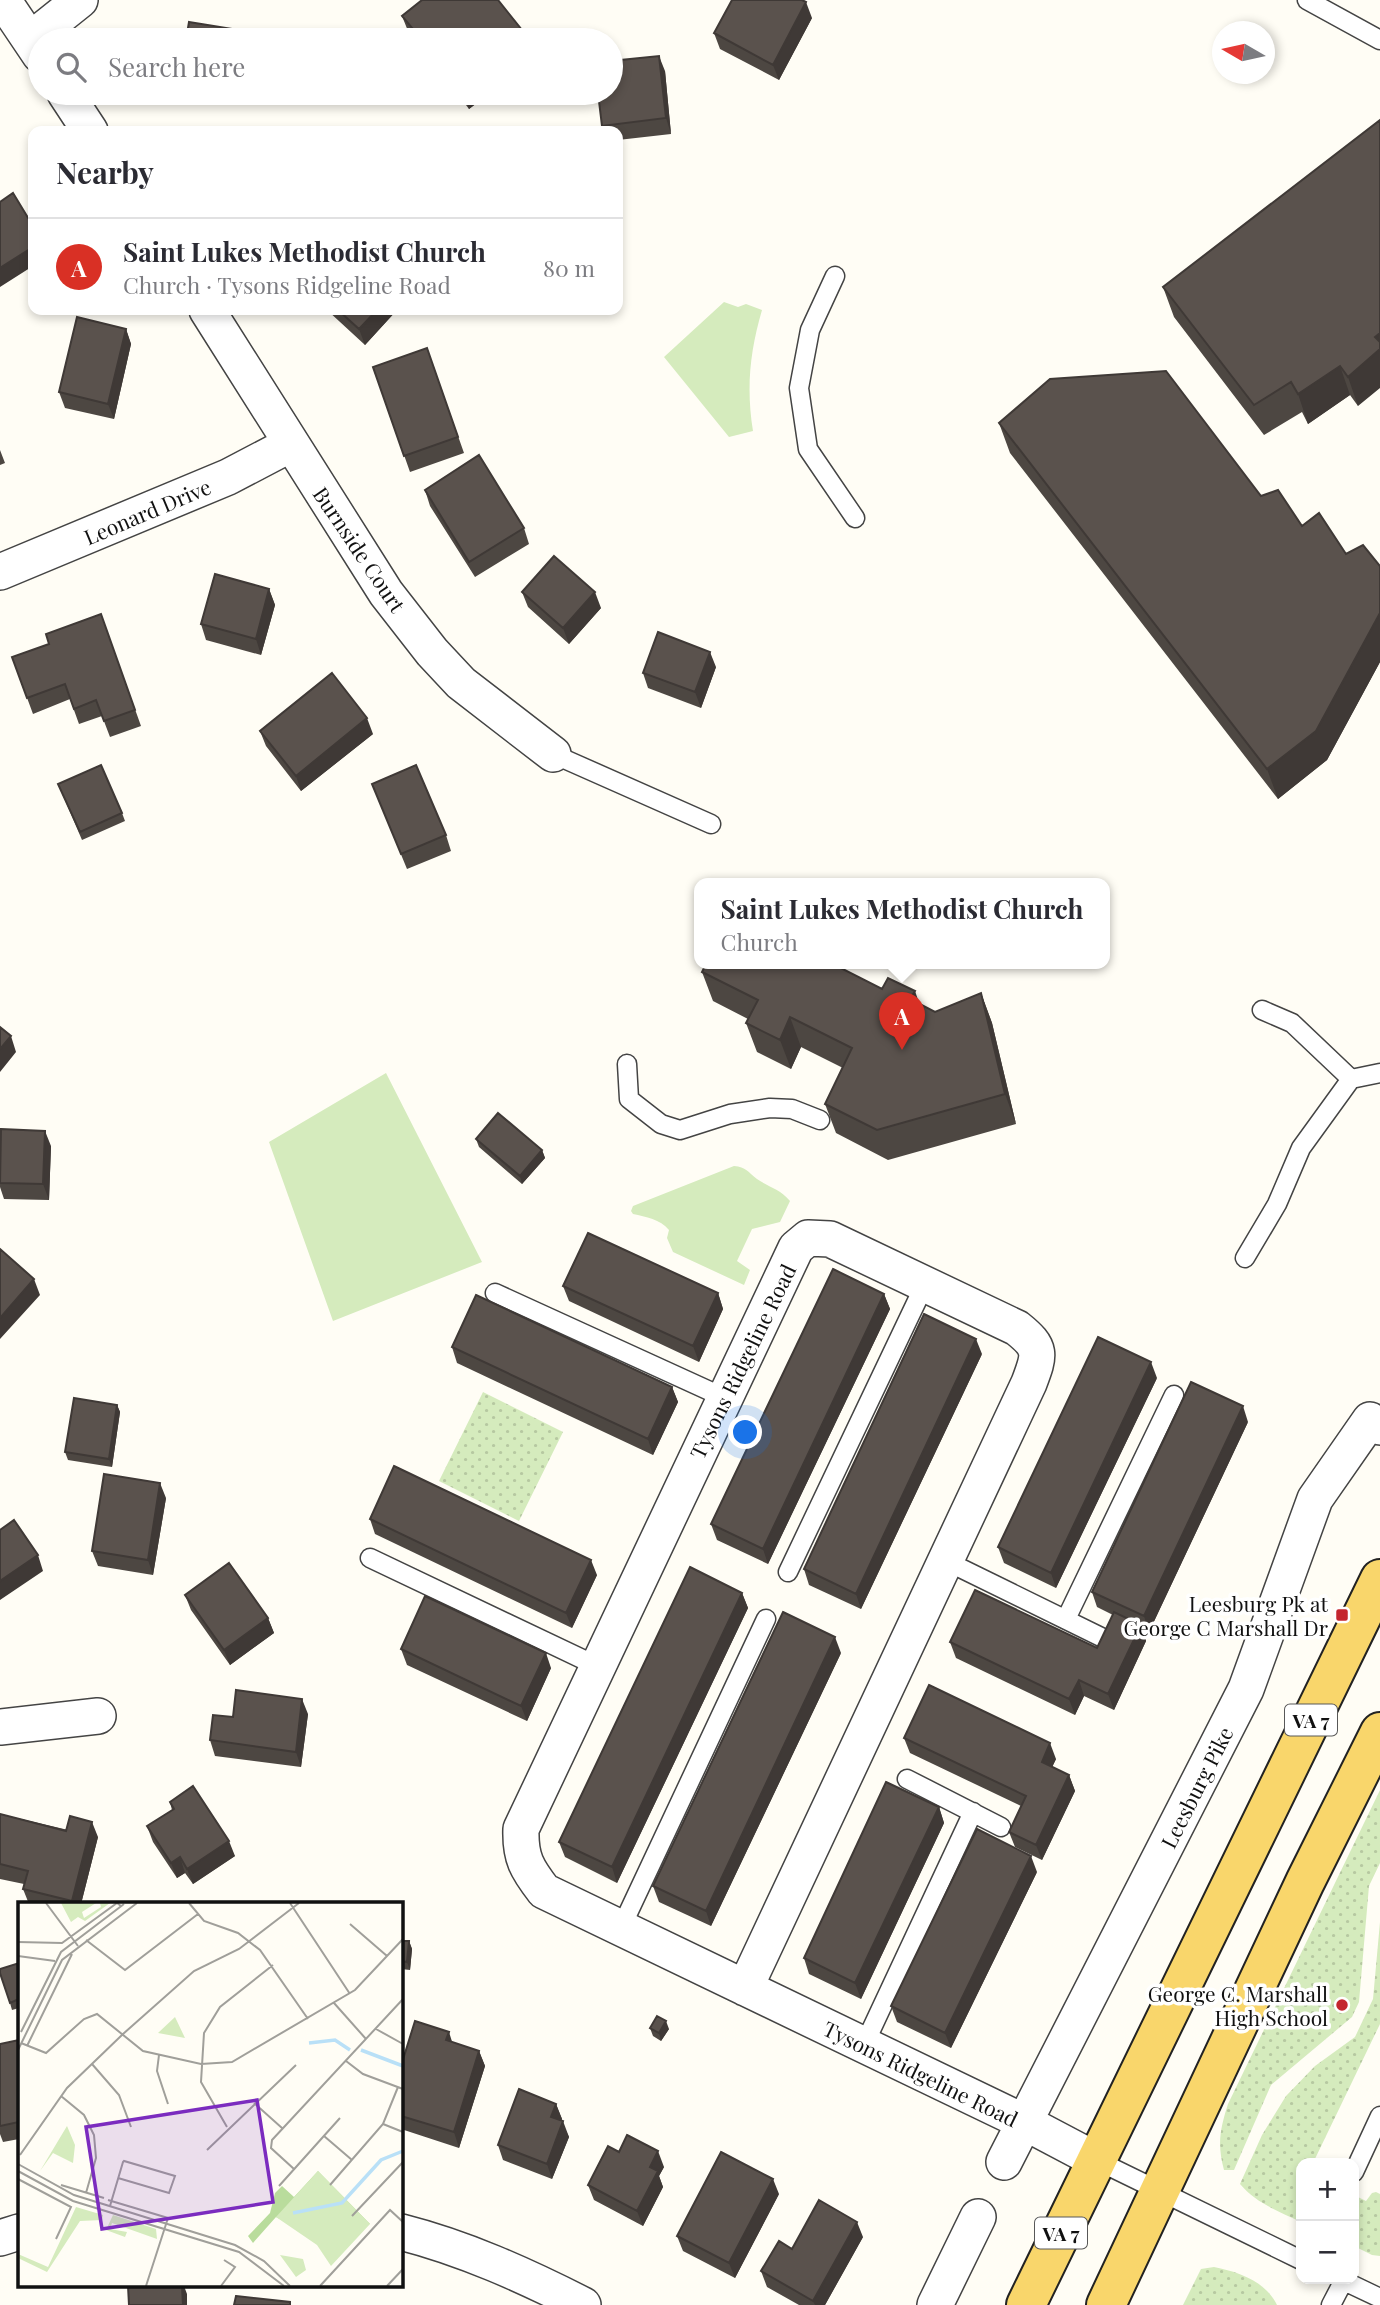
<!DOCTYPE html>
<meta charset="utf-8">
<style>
body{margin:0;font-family:"Playfair Display",serif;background:#f2f2f3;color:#2b2b33}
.controls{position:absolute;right:21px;bottom:21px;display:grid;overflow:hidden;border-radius:14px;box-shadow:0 4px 10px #0003}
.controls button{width:63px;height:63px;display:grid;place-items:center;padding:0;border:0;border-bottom:2px solid #e1e1e2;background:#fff;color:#2b2b33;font:35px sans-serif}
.compass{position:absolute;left:1212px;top:21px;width:63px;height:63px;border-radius:50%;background:#fff;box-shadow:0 4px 10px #0003;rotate:279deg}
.you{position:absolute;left:746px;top:1433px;width:24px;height:24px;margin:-18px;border:5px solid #fff;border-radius:50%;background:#1a73e8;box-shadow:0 0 0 10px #1a73e833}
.badge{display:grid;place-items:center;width:46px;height:46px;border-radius:50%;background:#d93025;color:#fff;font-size:23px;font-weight:700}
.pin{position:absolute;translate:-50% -58px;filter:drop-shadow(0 2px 4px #0008)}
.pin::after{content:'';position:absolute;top:37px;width:24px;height:21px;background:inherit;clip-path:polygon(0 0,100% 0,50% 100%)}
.popup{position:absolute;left:694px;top:878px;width:416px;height:91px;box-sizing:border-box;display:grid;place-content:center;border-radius:14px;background:#fff;filter:drop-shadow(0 2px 5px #0005);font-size:23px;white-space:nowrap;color:#7c7c81}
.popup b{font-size:26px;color:#2b2b33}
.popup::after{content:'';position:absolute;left:50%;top:100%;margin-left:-14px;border:14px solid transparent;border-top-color:#fff}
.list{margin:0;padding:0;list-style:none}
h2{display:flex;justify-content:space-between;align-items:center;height:91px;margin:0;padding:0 28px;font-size:30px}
h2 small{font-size:23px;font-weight:400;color:#7c7c81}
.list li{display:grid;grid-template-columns:46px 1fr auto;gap:21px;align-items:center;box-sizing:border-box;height:98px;padding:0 28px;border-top:2px solid #e1e1e2}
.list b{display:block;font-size:26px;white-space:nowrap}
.list p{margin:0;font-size:23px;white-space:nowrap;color:#7c7c81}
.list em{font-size:23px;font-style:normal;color:#7c7c81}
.icon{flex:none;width:38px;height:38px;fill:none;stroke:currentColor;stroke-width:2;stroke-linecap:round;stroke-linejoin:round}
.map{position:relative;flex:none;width:1380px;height:2305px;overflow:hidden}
.search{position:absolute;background:#fff;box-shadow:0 4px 10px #0003;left:28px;top:28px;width:595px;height:77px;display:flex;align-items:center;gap:18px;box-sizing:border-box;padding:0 24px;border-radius:38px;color:#7c7c81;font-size:26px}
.panel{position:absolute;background:#fff;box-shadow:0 4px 10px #0003;left:28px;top:126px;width:595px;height:189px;border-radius:14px}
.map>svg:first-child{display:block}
.grass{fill:url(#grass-dots)}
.park{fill:#d5ebbd}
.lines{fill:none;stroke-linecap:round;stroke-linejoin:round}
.lane-casing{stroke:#444;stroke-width:21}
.street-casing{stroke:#444;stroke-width:38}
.primary-casing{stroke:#222;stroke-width:42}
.lane{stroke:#fff;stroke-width:18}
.street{stroke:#fff;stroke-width:35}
.primary{stroke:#f9d66b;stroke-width:38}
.wall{fill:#4d4742}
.shaded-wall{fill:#3f3936}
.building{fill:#5a524d;stroke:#3f3936;stroke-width:2}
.poi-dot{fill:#c4262e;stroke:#fff;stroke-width:2.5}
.labels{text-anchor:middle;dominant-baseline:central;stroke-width:7;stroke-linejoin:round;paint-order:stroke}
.shield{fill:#fff;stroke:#585858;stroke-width:2}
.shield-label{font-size:19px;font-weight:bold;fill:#111}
.street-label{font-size:21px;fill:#111;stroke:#fff}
.poi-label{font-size:21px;fill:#111;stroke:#fff;text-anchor:end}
.inset-river{fill:none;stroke:#b9e0f7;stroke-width:3.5}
.inset-road{fill:none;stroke:#a09f9a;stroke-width:2}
.view{fill:#7b2cbf;fill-opacity:0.15;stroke:#7b2cbf;stroke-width:3.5}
.inset-edge{fill:none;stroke:#111;stroke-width:3.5}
</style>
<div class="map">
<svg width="1380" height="2305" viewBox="0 0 1380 2305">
<defs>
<pattern id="grass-dots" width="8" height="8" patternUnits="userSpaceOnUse" patternTransform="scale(1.75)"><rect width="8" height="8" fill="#d5ebbd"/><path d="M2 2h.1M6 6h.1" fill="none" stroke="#b6c8a1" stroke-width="1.8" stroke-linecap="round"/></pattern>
</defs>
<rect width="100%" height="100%" fill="#fffdf5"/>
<!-- grass -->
<path class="grass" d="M483 1392 563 1432 519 1521 439 1481Z
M1380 1790V1863L1369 1886 1359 2002 1352 2017 1271 2085 1234 2170H1224C1217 2144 1220 2129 1228 2104Z
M1380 1922V2024L1313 2163H1301V2222C1278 2211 1256 2203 1240 2184L1262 2135 1286 2096 1315 2066 1355 2037 1373 1999Z
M1376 2192 1380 2194V2256L1372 2255 1354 2246V2195L1366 2201 1372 2193Z
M1214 2267C1239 2272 1265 2281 1277 2305H1183L1201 2269Z"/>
<!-- park -->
<path class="park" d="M724 302 738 307 746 304 762 310C750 351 746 388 753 431L729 437 664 357Z
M386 1073 482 1262 333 1321 269 1142Z
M734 1166C746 1167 748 1172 757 1179 770 1188 779 1188 790 1201L780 1222 752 1229 737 1261 750 1270 744 1285 673 1252 667 1238 669 1230C660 1219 646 1217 633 1214L631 1211 633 1206Z"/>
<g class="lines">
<defs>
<path id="lane" d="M1307 0 1380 40
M835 276 810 330 799 388 808 449 855 518
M553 754 711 824
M1262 1010 1292 1023 1351 1079
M627 1064 629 1099 661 1124 680 1130 730 1114 770 1108 792 1109 820 1120
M1245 1258 1277 1204 1301 1148 1351 1079 1380 1073
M495 1293 725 1398
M370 1558 597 1666
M946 1561 1103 1638
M788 1572 925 1284
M1066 1619 1174 1395
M907 1779 1001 1827
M621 1928 766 1619
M864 2045 973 1812
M1096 2160 1301 2260
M1354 2172 1380 2116
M1340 2279 1380 2298
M1331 2305 1344 2280"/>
<path id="street" d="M3 0 40 55
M30 40 80 0
M65 93 90 131
M207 310 386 593 432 652 461 683 553 754
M0 572 228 477 291 444
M0 1727 98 1716
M745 1988 1029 1383C1040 1354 1042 1348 1017 1328L830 1239 808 1238 796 1248 521 1829C520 1858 527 1869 544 1891L1024 2122 1096 2160
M1004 2162 1246 1689 1315 1499 1370 1420 1380 1427
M401 2232C464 2248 524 2275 583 2305
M0 2238 19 2232
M935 2305 978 2217"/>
<path id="primary" d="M1026 2305 1380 1579
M1106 2305 1305 1882 1380 1732"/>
</defs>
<!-- lane casing -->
<use href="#lane" class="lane-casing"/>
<!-- street casing -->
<use href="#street" class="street-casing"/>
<!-- primary casing -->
<use href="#primary" class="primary-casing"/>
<!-- lane -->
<use href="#lane" class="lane"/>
<!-- street -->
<use href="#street" class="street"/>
<!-- primary -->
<use href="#primary" class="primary"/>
</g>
<!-- wall -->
<path class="wall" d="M402 16 530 40H415L408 31Z
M812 18 779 80 720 49 714 33Z
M665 71 671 134 618 140V131H604L602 126Z
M185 93H243L242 102Z
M457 93H490L469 109Z
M1380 120 1358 406 1350 395 1308 424 1302 412 1264 435 1174 317 1163 287Z
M327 310H397L365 345Z
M126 329 131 344 114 419 65 408 59 392Z
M427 348 464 453 410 472 373 367Z
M999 423 1261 496 1302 526 1346 554 1380 566V662L1327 760 1278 799 1010 453Z
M0 450 5 463 0 465Z
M425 490 524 528 529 544 475 577 430 506Z
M269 589 275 605 261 655 206 640 201 624Z
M522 592 601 608 569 644 528 607Z
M101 614 141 726 110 737 102 716 79 724 70 699 33 714 12 657 49 644Z
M716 667 701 708 648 688 643 673Z
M260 731 373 734 301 791 266 746Z
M58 784 122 813 125 821 82 840Z
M372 784 446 835 451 851 407 869Z
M702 964H836L837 966 882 989 919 1004 935 1012 981 993 992 1023 1016 1124 888 1160 836 1133 825 1104 843 1068 801 1047 791 1069 757 1052 746 1023 748 1019 713 1001 702 972 704 969Z
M476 1139 542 1150 545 1158 522 1184 479 1147Z
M0 1146H51L49 1200 4 1199 0 1187Z
M563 1286 718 1293 723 1309 699 1362 569 1301Z
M884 1294 890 1309 768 1564 717 1540 711 1524Z
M452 1347 672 1387 678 1402 653 1455 457 1363Z
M982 1354 861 1609 809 1585 804 1569Z
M1157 1378 1056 1588 1004 1563 998 1547Z
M117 1405 120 1412 112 1467 68 1460 65 1452Z
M1248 1422 1149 1632 1142 1628 1146 1641 1114 1710 1084 1696 1075 1715 956 1658 950 1642 1097 1648 1113 1615 1097 1607 1092 1592Z
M166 1498 153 1575 98 1566 92 1551Z
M370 1519 597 1575 572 1628 375 1534Z
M742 1593 748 1608 617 1883 565 1857 559 1842Z
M185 1595 268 1618 274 1633 230 1665 191 1610Z
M401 1649 551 1668 527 1721 407 1665Z
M841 1653 711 1926 659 1902 653 1886Z
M308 1714 301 1767 215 1756 210 1740 233 1717Z
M904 1738 1056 1759 1052 1767 1069 1775 1075 1791 1042 1860 1015 1847 1009 1832 1021 1806 910 1753Z
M170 1802 235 1856 193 1884 185 1873 177 1878 153 1842 147 1826 172 1810Z
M939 1807 944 1823 861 1999 809 1974 804 1958Z
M0 1814 98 1837 81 1904H29L23 1889 24 1884 0 1879Z
M1037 1872 951 2048 897 2022 891 2006Z
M401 1941H409L412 1949 410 1970 401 1969Z
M19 1963V2008L12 2010 10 2003Z
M650 2028 669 2029 661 2041 653 2036Z
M19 2040V2139L3 2142 0 2134V2044Z
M452 2042 479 2051 485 2066 459 2148 401 2129V2066Z
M556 2104 562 2119 561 2121 569 2137 552 2179 503 2160 498 2145Z
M619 2152 664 2167 659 2176 663 2187 643 2226 594 2200 588 2185Z
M779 2194 735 2278 683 2251 677 2236Z
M863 2237 825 2305H799L767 2287 761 2271 792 2249Z"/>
<!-- shaded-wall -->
<path class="shaded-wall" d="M806 2 812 18 779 80 773 65Z
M245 31 248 40H244Z
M659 56 665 71 671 134 666 118Z
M238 93H243L242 102Z
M464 93H490L469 109Z
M33 247V266L0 287V268Z
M377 310H397L365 345 359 329Z
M126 329 131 344 114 419 108 404Z
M1380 333V388L1358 406 1348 377 1375 337Z
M1340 366 1350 395 1308 424 1298 394Z
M269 589 275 605 261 655 256 639Z
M595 592 601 608 569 644 563 628Z
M1380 613V662L1327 760 1278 799 1267 769Z
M710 652 716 667 701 708 695 692Z
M367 718 373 734 301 791 296 776Z
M915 991 925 1020 910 999Z
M981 993 992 1023 1016 1124 1005 1094Z
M790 1017 801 1047 791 1069 780 1040Z
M11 1036 16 1052 0 1072V1049Z
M45 1131 51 1146 49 1200 43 1184Z
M542 1150 545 1158 522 1184 520 1176Z
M34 1279 40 1295 0 1339V1318Z
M718 1293 723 1309 699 1362 693 1346Z
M884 1294 890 1309 768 1564 763 1549Z
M976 1339 982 1354 861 1609 856 1594Z
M1151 1362 1157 1378 1056 1588 1051 1573Z
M672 1387 678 1402 653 1455 648 1439Z
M117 1405 120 1412 112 1467 109 1459Z
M1243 1406 1248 1422 1149 1632 1144 1616Z
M160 1483 166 1498 153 1575 148 1560Z
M38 1555 43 1571 0 1600V1581Z
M591 1560 597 1575 572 1628 566 1613Z
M742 1593 748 1608 617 1883 612 1867Z
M268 1618 274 1633 230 1665 224 1650Z
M1141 1625 1146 1641 1114 1710 1108 1694Z
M835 1637 841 1653 711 1926 706 1911Z
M546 1653 551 1668 527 1721 521 1706Z
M1079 1680 1084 1696 1075 1715 1069 1699Z
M302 1699 308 1714 301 1767 296 1752Z
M1050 1743 1056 1759 1047 1778 1042 1762Z
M1069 1775 1075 1791 1042 1860 1036 1845Z
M939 1807 944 1823 861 1999 855 1983Z
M92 1822 98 1837 81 1904H74L72 1901Z
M229 1841 235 1856 193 1884 187 1869Z
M1031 1856 1037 1872 951 2048 945 2033Z
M180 1857 185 1873 177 1878 171 1863Z
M409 1941 412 1949 410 1970 407 1962Z
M666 2021 669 2029 661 2041 659 2033Z
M449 2032 454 2048 446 2040Z
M479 2051 485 2066 459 2148 454 2132Z
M556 2104 562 2119 557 2132 551 2117Z
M563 2121 569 2137 552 2179 547 2164Z
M658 2151 664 2167 659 2176 663 2187 643 2226 637 2211 650 2167Z
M773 2179 779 2194 735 2278 729 2263Z
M857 2222 863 2237 825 2305H815L813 2301Z
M182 2286H184L187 2294V2305H183Z"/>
<!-- building -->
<path class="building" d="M422 0H498L530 40H422L402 16Z
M732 0H802L806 2 773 65 714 33Z
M189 22 245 31 244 40H186Z
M659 56 666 118 602 126 598 93H611V61Z
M1380 120V333L1375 337 1380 342V349L1348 377 1340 366 1298 394 1291 382 1254 405 1163 287Z
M13 193 33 226V247L0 268V202Z
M338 310H377L359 329Z
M77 317 126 329 108 404 59 392Z
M427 348 458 437 404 456 373 367Z
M1166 371 1261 496 1278 490 1302 526 1319 513 1346 554 1363 545 1380 566V613L1316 731 1267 769 999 423 1050 379Z
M479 455 524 528 469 562 425 490Z
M554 556 595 592 563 628 522 592Z
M215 574 269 589 256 639 201 624Z
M101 614 135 710 104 721 96 700 74 709 65 684 27 698 12 657 49 644 46 634Z
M658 632 710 652 695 692 643 673Z
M332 673 367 718 296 776 260 731Z
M101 765 122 813 80 832 58 784Z
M416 765 446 835 401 854 372 784Z
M706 964H833L882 989 888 978 915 991 910 999 935 1012 981 993 1005 1094 877 1130 825 1104 852 1048 790 1017 780 1040 746 1023 758 1000 702 972Z
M0 1027 11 1036 0 1049Z
M498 1113 542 1150 520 1176 476 1139Z
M1 1129 45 1131 43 1184 0 1183Z
M588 1233 718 1293 693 1346 563 1286Z
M0 1249 34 1279 0 1318Z
M833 1269 884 1294 763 1549 711 1524Z
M476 1295 672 1387 648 1439 452 1347Z
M924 1314 976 1339 856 1594 804 1569Z
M1098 1337 1151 1362 1051 1573 998 1547Z
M1191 1382 1243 1406 1144 1616 1092 1592Z
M74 1398 117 1405 109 1459 65 1452Z
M394 1466 591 1560 566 1613 370 1519Z
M104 1474 160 1483 148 1560 92 1551Z
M14 1520 38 1555 0 1581V1530Z
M229 1563 268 1618 224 1650 185 1595Z
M690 1567 742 1593 612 1867 559 1842Z
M975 1590 1097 1648 1114 1612 1141 1625 1108 1694 1079 1680 1069 1699 950 1642Z
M425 1596 546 1653 521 1706 401 1649Z
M783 1612 835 1637 706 1911 653 1886Z
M929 1685 1050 1743 1042 1762 1069 1775 1036 1845 1009 1832 1026 1796 904 1738Z
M236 1690 302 1699 296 1752 210 1740 213 1715 233 1717Z
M886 1782 939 1807 855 1983 804 1958Z
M193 1786 229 1841 187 1869 180 1857 171 1863 147 1826 174 1809 170 1802Z
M0 1814 66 1831 70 1816 92 1822 72 1901 23 1889 28 1871 0 1864Z
M977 1829 1031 1856 945 2033 891 2006Z
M401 1941H409L407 1962 401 1961Z
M19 1963V1999L10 2003 0 1973V1969Z
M657 2016 666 2021 659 2033 650 2028Z
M415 2021 449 2032 446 2040 479 2051 454 2132 401 2116V2066Z
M19 2040V2122L0 2126V2044Z
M519 2089 556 2104 551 2117 563 2121 547 2164 498 2145Z
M627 2135 658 2151 650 2167 658 2171 637 2211 588 2185 608 2146 619 2152Z
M721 2152 773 2179 729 2263 677 2236Z
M819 2200 857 2222 813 2301 761 2271 779 2241 792 2249Z
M128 2286H182L183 2305H129Z
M236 2296 290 2302V2305H234Z"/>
<!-- markers -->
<g class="poi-dot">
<rect x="1335" y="1608" width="14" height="14" rx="3.5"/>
<circle cx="1342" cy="2005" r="7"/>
</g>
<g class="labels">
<!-- shield labels -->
<g class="shield">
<rect x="1285" y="1704.5" width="52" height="31" rx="5"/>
<rect x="1035" y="2217.5" width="52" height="31" rx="5"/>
</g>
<g class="shield-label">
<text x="1311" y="1720">VA 7</text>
<text x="1061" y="2233">VA 7</text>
</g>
<!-- street labels -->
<g class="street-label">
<text transform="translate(147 511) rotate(-23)">Leonard Drive</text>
<text transform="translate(360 549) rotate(56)">Burnside Court</text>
<text transform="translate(742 1361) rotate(-64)">Tysons Ridgeline Road</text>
<text transform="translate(1196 1787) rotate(-63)">Leesburg Pike</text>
<text transform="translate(921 2073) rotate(26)">Tysons Ridgeline Road</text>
</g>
<!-- poi labels -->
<g class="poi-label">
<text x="1328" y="1603">Leesburg Pk at<tspan x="1328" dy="24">George C Marshall Dr</tspan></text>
<text x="1328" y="1993">George C. Marshall<tspan x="1328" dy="24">High School</tspan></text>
</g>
</g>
<!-- overview -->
<g transform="translate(18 1902)">
<rect width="385" height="385" fill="#fffdf5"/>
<path d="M43 1H78L64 10 66 16 83 5 82 1H92L67 19 60 15 53 20ZM58 305 85 313 84 318 62 319 29 370 0 356V352L30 365ZM95 313 138 327 139 337 94 321 92 327 109 330 107 335 88 328ZM262 353 285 357 288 368 278 375Z" fill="#d5ebbd"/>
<path d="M300 269 352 322 281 327 258 315 235 341 230 334 252 311 257 291 264 284 276 295Z" fill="#b9dc9c"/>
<path d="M157 115 167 136 140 131ZM49 224 57 243 55 261 35 251 22 269ZM300 269 352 322 313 364 299 343 258 315Z" fill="#d5ebbd"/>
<path class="inset-river" d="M291 141 317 138 332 148M343 148 385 164M275 311 324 301 363 258 385 249"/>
<path class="inset-road" d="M28 1 60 44M171 1 186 19 220 31 242 48 290 117M272 1 332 92M332 22 369 54M68 38 107 68 180 12M0 40 44 41 99 1 103 4M0 54 37 59M316 101 348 137M358 127 385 142M3 130 43 50 106 2M3 141 28 151 66 117 79 112 125 149 183 162 214 160 337 88 385 37M9 144 54 52M0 148 44 58 119 1M141 153 139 169 150 202M328 159 345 172 385 187M74 162 101 193 113 225M43 194 66 213 76 233 78 256 68 291M236 201 264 226M365 222 385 230M209 225 183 180 186 131 202 105 255 63M306 234 334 258M189 248 278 163M2 253 49 186 105 132 176 69 221 47 281 1M0 262 56 293 217 343 246 359 272 384M276 267 253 246 254 238 385 97M0 269 55 299 221 350 266 384M0 277 53 305 38 337M43 283 86 296M312 283 365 222 380 185M261 284 322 216M90 298 150 316 128 384M92 304 105 260 106 259 157 274 151 291 100 276M334 314 385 260M203 384 217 365 206 358M302 384 372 308 385 320M369 384 385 367"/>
<path class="view" d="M239 198 255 300 84 327 68 225Z"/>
<rect width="385" height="385" class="inset-edge"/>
</g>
</svg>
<div class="controls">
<button>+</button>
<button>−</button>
</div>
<svg class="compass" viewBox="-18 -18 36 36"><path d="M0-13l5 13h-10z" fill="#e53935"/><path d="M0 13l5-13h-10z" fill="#7c7c81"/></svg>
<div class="you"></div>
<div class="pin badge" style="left:902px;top:1050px">A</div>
<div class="popup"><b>Saint Lukes Methodist Church</b>Church</div>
<div class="search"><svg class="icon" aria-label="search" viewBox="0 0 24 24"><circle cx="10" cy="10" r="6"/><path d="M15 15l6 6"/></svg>Search here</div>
<section class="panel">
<h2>Nearby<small></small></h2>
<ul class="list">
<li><span class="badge">A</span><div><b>Saint Lukes Methodist Church</b><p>Church · Tysons Ridgeline Road</p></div><em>80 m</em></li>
</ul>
</section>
</div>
